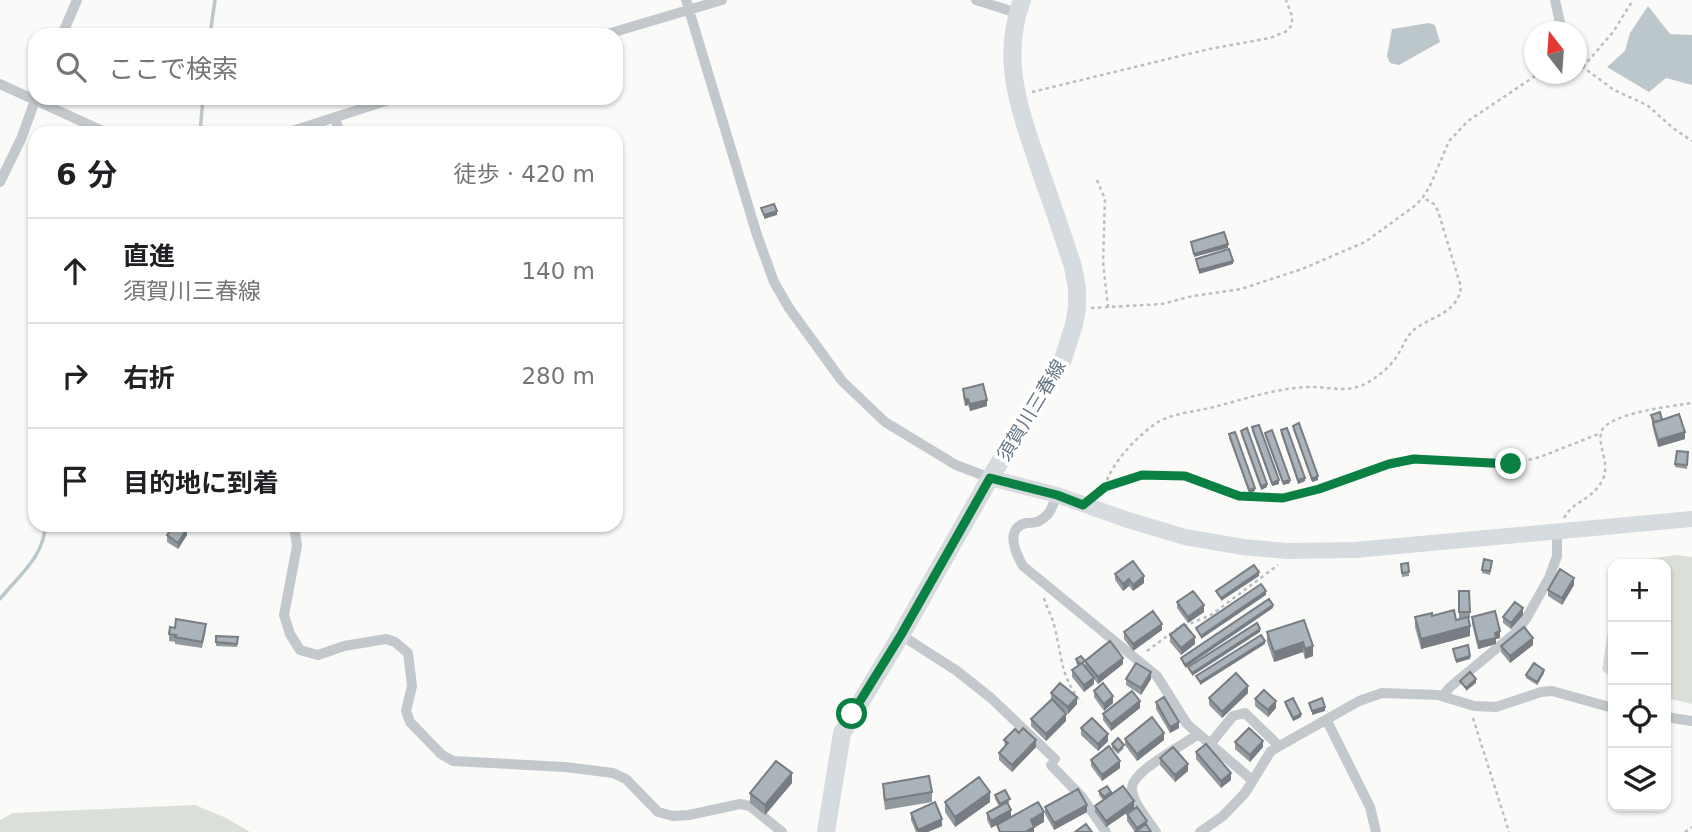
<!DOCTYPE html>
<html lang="ja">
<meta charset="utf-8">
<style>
body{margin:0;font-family:"DejaVu Sans","Noto Sans JP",sans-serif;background:#f6f6f6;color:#202124}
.controls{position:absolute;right:21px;bottom:21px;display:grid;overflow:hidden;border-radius:14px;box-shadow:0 2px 5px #0004}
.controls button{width:63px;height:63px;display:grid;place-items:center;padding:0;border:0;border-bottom:2px solid #e0e0e0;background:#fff;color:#202124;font:35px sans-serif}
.compass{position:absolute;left:1524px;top:21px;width:63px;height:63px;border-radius:50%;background:#fff;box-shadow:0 2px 5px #0004;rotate:343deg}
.stop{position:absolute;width:21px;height:21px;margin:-16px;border:5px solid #0b8043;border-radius:50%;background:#fff}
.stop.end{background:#0b8043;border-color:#fff;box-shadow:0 2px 7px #0008}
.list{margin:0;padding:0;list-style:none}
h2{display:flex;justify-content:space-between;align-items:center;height:91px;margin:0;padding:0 28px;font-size:30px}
h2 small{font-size:23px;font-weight:400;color:#757577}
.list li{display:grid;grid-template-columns:46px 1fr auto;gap:21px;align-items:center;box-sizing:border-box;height:105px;padding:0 28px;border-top:2px solid #e0e0e0}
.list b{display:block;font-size:26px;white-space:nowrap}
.list p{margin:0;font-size:23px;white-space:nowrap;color:#757577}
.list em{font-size:23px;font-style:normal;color:#757577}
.icon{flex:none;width:38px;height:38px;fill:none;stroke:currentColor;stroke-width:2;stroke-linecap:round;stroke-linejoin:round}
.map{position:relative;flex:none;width:1692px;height:832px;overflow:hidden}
.search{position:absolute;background:#fff;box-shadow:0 2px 5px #0004;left:28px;top:28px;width:595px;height:77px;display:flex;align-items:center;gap:18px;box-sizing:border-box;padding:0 24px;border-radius:21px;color:#757577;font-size:26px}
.panel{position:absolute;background:#fff;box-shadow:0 2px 5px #0004;left:28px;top:126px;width:595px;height:406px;border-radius:21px}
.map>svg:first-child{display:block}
.green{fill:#dadfd7}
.water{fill:#bbc7cb}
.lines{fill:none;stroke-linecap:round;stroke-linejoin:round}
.stream{stroke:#bbc7cb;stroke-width:3.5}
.path{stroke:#bbbfc2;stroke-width:2.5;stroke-dasharray:3.5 3.5;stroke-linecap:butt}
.street{stroke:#c3c8cc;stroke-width:10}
.secondary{stroke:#d6dbdf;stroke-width:16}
.primary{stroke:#d6dbdf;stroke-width:18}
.wall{fill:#929a9f}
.shaded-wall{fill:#777d82}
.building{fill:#aab3b9;stroke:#777d82;stroke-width:2}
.route{stroke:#0b8043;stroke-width:9}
.labels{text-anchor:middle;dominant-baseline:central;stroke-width:7;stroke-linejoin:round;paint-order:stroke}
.street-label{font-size:19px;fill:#657683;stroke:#fff}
</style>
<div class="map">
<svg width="1692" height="832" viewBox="0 0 1692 832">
<rect width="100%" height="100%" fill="#fafaf8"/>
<!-- green -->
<path class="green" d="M1676 555 1692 557V704L1666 698V564H1621L1622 560 1636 561Z
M1613 600V679L1602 670Z
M195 805 226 818 250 832H0V820L13 813Z"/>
<!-- water -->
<path class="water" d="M1648 6 1670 34 1692 35V85L1666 78 1649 92 1607 67 1625 51 1630 33Z
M1429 23 1435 25 1440 42 1399 65 1390 63 1387 56 1392 29Z"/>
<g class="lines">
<!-- stream -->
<path class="stream" d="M210 35 215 0
M200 133 203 98
M0 599C18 576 45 556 45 525"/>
<!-- path -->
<path class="path" d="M1576 62 1614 90 1647 105 1673 128 1692 141
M1583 67 1613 32 1633 0
M1032 92 1209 49 1270 38 1287 31 1292 25V16L1286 0
M1097 180 1105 199 1103 262 1108 307
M1091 308 1162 304 1193 296 1241 289 1302 269 1365 242 1416 205 1423 197 1430 186 1449 141 1468 121 1538 74
M1105 487C1110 464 1138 435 1158 422 1174 413 1193 412 1210 408 1242 400 1275 388 1309 387 1325 386 1341 392 1357 387 1371 383 1387 370 1395 359 1403 348 1405 337 1416 328 1434 316 1458 312 1461 287L1438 211 1434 204 1424 198
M1095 494 1105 487 1142 475 1185 476 1239 496 1283 498 1319 489 1389 464 1414 459 1511 464 1540 457 1601 433
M1564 518C1573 501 1592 500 1602 481 1611 464 1598 449 1601 433 1605 413 1674 406 1692 403
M1044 598C1047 609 1053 618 1055 629 1063 662 1060 673 1081 703
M1184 626 1211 615 1278 565
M1147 651 1178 628
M1473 718 1509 832
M1685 832 1692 827"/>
<!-- street -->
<path class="street" d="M686 0 757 235 774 282 789 308 842 381 885 422 956 465 990 478
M976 0 1017 13
M1555 0 1562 32
M62 35 77 0
M604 35 722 0
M0 84 107 133
M335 118 340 133
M286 133 395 98
M0 182 21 139 36 98
M1057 495C1053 504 1051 514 1042 519 1037 524 1032 522 1026 523 1004 528 1016 554 1023 566L1157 676 1187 724 1252 780
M294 525 297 546 284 615 290 634 300 650 318 655 344 646 386 639 395 642 408 653 412 686 406 711 410 722 441 754 453 761 565 767 613 773 626 779 658 812 673 816 689 815 740 804 750 806 782 832
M901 635 957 671 991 698 1055 759
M1443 696 1450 687 1514 634 1526 619 1549 578 1557 556V531
M1666 717 1692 721
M1327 721 1370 807 1376 832
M1211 743 1233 716 1245 713 1279 746
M1051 765 1082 797 1106 832
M1156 832C1148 820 1133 803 1132 789 1130 772 1184 745 1198 734
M1200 832 1223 816 1245 793 1271 751 1359 701 1382 693 1438 695 1474 706 1496 707 1541 692 1552 691 1613 708"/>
<!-- secondary -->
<path class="secondary" d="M990 478 1057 495 1128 520 1185 537 1243 547 1287 551 1355 550 1692 519"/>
<!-- primary -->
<path class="primary" d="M826 832 842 733 901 635 990 478 1062 362 1074 325 1077 308V288L1073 267C1062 232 1049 196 1037 161 1018 105 1001 58 1022 0"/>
</g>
<!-- wall -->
<path class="wall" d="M963 389 987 406 970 411 968 405 965 406 963 396Z
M1651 415 1662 420 1685 439 1658 447 1653 429Z
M1293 426 1318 480 1312 482 1293 429Z
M1252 427 1279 484 1272 486 1252 431Z
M1281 430 1305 481 1298 484 1281 434Z
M1241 431 1267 487 1261 490 1241 434Z
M1265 433 1290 483 1283 485 1265 436Z
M1229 434 1255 491 1249 493 1229 438Z
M1688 452 1687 469 1675 467V464Z
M197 525H220V526L197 527Z
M167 535H187L178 549 167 542Z
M1408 563 1409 576 1402 577 1401 564Z
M1492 564 1490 575 1482 573V570Z
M1115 574 1144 583 1133 591 1129 586 1123 591 1115 580Z
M1574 585 1562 605 1548 596V590Z
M1459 591H1469L1470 618H1468L1470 636 1421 649 1415 627V617L1432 616 1456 620 1462 618 1459 619Z
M1177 602 1204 612 1188 623 1177 608Z
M1523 615 1511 629 1503 623V617Z
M1472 617 1500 638 1496 639V644L1478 649 1472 624Z
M1304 620 1313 656 1305 659 1303 652 1274 662 1267 642V632Z
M206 630 202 648 175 644V642L169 641V634Z
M1162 630 1133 651 1124 639V632Z
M1170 635 1195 644 1181 655 1170 642Z
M216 636 238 637 237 647 216 646Z
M1533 645 1510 663 1501 652V646Z
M1076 659 1085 664 1084 665 1085 666V661L1123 664 1098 684 1094 679V684L1084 692 1072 677V670L1078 666 1076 663Z
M1544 673 1537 685 1526 678V675Z
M1126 679H1151L1141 695 1126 685Z
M1094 691 1113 703 1104 711 1094 697Z
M1051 693 1077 704 1068 714 1057 705 1066 721 1046 741 1031 726V719L1051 700Z
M1248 693 1222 718 1209 705V698Z
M1255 699 1276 708 1268 717 1255 706Z
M1156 702 1179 728 1170 733 1156 709Z
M1285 702 1301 717 1293 721 1285 705Z
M1140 708 1111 731 1103 720V714Z
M1081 728 1108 741 1098 751 1081 735Z
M1125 739 1164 740 1137 761 1125 745Z
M1004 740 1036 747 1012 772 999 760V753L1005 747Z
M1235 742 1263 747 1250 762 1235 749Z
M1112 744 1124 748 1118 754 1112 748Z
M1196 752 1231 780 1221 788 1196 759Z
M1160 758 1188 771 1175 782 1160 765Z
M1091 760 1120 768 1102 781 1091 766Z
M792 783 765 815 750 803V793Z
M883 784 932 792V802L885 810 883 794Z
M1099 791 1111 794 1134 808 1106 827 1095 812V806L1103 800 1099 795Z
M995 795 1010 802 1007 803 1011 817 991 828 987 820V813L999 806 995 799Z
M945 802H990L955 827 945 812Z
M1045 807 1087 812 1054 830 1045 814Z
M911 813 942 826 928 832H916L911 820Z
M1127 814 1147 826 1135 832 1127 821Z"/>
<!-- shaded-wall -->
<path class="shaded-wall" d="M777 211V215L764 219V215Z
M1228 244V248L1194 257V254Z
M1233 261V264L1199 274V270Z
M965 399H968V405L965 406Z
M987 400V406L970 411V404Z
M1685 432V439L1658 447V440Z
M1318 476V480L1312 482V479Z
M1305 478V481L1298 484V480Z
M1279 480V484L1272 486V483Z
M1290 480V483L1283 485V482Z
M1267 484V487L1261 490V486Z
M1255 488V491L1249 493V490Z
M187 528V535L178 549V543Z
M1259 572V576L1221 601V598Z
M1144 576V583L1133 591V585Z
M1574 578V585L1562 605V598Z
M1129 579V586L1123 591V584Z
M1266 591V595L1201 639V636Z
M1204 605V612L1188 623V617Z
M1273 605V608L1185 668V665Z
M1523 608V615L1511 629V623Z
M1162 624V630L1133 651V644Z
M1470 626V636L1421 649V639Z
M1260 629V632L1192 676V673Z
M1500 631V638L1496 639V644L1478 649V642L1495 633Z
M1195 637V644L1181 655V648Z
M1533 638V645L1510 663V656Z
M1265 641V644L1200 685V682Z
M1303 642V652L1274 662V652Z
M1313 646V656L1305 659V649Z
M1670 654V661L1666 662V656Z
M1470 656V659L1456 663V660Z
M1123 658V664L1098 684V677Z
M1544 670V673L1537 685V682Z
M1151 672V679L1141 695V688Z
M1094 678V684L1084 692V685Z
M1476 679V683L1466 691V688Z
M1248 686V693L1222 718V712Z
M1113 696V703L1104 711V704Z
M1077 697V704L1068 714V707Z
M1140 701V708L1111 731V724Z
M1276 701V708L1268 717V710Z
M1325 707V711L1312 715V711Z
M1066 714V721L1046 741V734Z
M1301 714V717L1293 721V718Z
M1179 722V728L1170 733V727Z
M1164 733V740L1137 761V754Z
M1108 734V741L1098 751V744Z
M1036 740V747L1012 772V765Z
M1263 741V747L1250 762V755Z
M1120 761V768L1102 781V775Z
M1188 764V771L1175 782V775Z
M792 773V783L765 815V805Z
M1231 773V780L1221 788V781Z
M990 792V802L955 827V817Z
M1134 801V808L1106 827V821Z
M1087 805V812L1054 830V823Z
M1011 810V817L991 828V821Z
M1044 812V822L1034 828V832H1025L1031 820Z
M942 819V826L928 832H918V830Z"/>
<!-- building -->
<path class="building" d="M774 204 777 211 764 215 761 208Z
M1224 232 1228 244 1194 254 1191 242Z
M1229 249 1233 261 1199 270 1196 259Z
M983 384 987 400 970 404 968 399H965L963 389Z
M1660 412 1662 420 1654 422 1651 415Z
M1679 414 1685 432 1658 440 1653 423Z
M1299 423 1318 476 1312 479 1293 426Z
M1259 425 1279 480 1272 483 1252 427Z
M1247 428 1267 484 1261 486 1241 431Z
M1287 428 1305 478 1298 480 1281 430Z
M1272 430 1290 480 1283 482 1265 433Z
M1235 432 1255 488 1249 490 1229 434Z
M1677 451 1688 452 1687 465 1675 464Z
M174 525H182L187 528 178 543 167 535Z
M1484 559 1492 561 1490 571 1482 570Z
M1133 561 1144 576 1133 585 1129 579 1123 584 1115 574Z
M1408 563 1409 572 1402 573 1401 564Z
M1254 565 1259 572 1221 598 1216 591Z
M1560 569 1574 578 1562 598 1548 590Z
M1261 584 1266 591 1201 636 1196 628Z
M1193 591 1204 605 1188 617 1177 602Z
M1459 591H1469L1470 612H1459Z
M1269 599 1273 605 1185 665 1181 658Z
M1515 602 1523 608 1511 623 1503 617Z
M1454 610 1456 620 1468 617 1470 626 1421 639 1415 617 1432 613V616Z
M1153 611 1162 624 1133 644 1124 632Z
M1495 611 1500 631 1495 633 1496 638 1478 642 1472 617Z
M176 619 206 624 202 642 175 637 176 635 169 634 170 627 175 628Z
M1304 620 1313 646 1305 649 1303 642 1274 652 1267 632Z
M1257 623 1260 629 1192 673 1188 667Z
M1184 624 1195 637 1181 648 1170 635Z
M1524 627 1533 638 1510 656 1501 646Z
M1261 635 1265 641 1200 682 1196 676Z
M216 636 238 637 237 644 216 642Z
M1110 641 1123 658 1098 677 1085 661Z
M1666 641 1670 654 1666 656Z
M1468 645 1470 656 1456 660 1453 649Z
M1081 656 1085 661 1080 664 1076 659Z
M1082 663 1094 678 1084 685 1072 670Z
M1136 663 1151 672 1141 688 1126 679Z
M1534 663 1544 670 1537 682 1526 675Z
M1470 672 1476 679 1466 688 1460 681Z
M1236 673 1248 686 1222 712 1209 698Z
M1060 683 1077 697 1068 707 1051 693Z
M1103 683 1113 696 1104 704 1094 691Z
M1264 690 1276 701 1268 710 1255 699Z
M1132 691 1140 701 1111 724 1103 714Z
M1164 697 1179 722 1170 727 1156 702Z
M1293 698 1301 714 1293 718 1285 702Z
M1322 698 1325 707 1312 711 1309 703Z
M1052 699 1066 714 1046 734 1031 719Z
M1152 717 1164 733 1137 754 1125 739Z
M1092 718 1108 734 1098 744 1081 728Z
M1023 728 1036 740 1012 765 999 753 1008 743 1004 740 1015 729 1019 733Z
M1249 728 1263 741 1250 755 1235 742Z
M1118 738 1124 745 1118 751 1112 744Z
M1206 744 1231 773 1221 781 1196 752Z
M1109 746 1120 761 1102 775 1091 760Z
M1173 747 1188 764 1175 775 1160 758Z
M776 761 792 773 765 805 750 793Z
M929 776 932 792 885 800 883 784Z
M979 777 990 792 955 817 945 802Z
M1107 786 1111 792 1104 797 1099 791Z
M1123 786 1134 801 1106 821 1095 806Z
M1078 789 1087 805 1054 823 1045 807Z
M1005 790 1010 799 1000 804 995 795Z
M935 802 942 819 918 830 911 813Z
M1007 802 1011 810 991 821 987 813Z
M1038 802 1044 812 1031 820 1034 827 1025 832H1000L997 825Z
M1137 807 1147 821 1137 828 1127 814Z
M1086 824 1092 832H1075Z
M1146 824 1151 832H1135Z"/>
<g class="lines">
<!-- route -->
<path class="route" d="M852 714 901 635 990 478 1057 495 1083 505 1105 487 1142 475 1185 476 1239 496 1283 498 1319 489 1389 464 1414 459 1511 464"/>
</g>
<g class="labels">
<!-- street labels -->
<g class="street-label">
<text transform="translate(1031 410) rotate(-59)">須賀川三春線</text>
</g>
</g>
</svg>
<div class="controls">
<button>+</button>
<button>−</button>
<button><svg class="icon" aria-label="locate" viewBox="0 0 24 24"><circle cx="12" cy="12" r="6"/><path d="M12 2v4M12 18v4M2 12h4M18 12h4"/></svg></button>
<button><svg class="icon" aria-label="layers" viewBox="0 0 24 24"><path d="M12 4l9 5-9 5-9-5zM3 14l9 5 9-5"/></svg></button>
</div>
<svg class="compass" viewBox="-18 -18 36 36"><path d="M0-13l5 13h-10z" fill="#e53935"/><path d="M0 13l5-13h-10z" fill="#757577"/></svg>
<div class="stop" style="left:852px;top:714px"></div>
<div class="stop end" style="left:1511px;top:464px"></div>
<div class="search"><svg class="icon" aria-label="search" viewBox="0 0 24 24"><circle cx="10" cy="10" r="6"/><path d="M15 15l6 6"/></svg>ここで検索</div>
<section class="panel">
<h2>6 分<small>徒歩 · 420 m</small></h2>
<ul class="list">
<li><svg class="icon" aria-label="ahead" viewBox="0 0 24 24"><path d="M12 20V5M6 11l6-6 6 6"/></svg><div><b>直進</b><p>須賀川三春線</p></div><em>140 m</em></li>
<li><svg class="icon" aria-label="right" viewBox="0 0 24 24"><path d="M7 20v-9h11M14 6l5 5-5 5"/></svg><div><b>右折</b></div><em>280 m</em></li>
<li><svg class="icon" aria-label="arrive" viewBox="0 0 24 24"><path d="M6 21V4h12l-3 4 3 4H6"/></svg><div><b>目的地に到着</b></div></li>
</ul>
</section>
</div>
